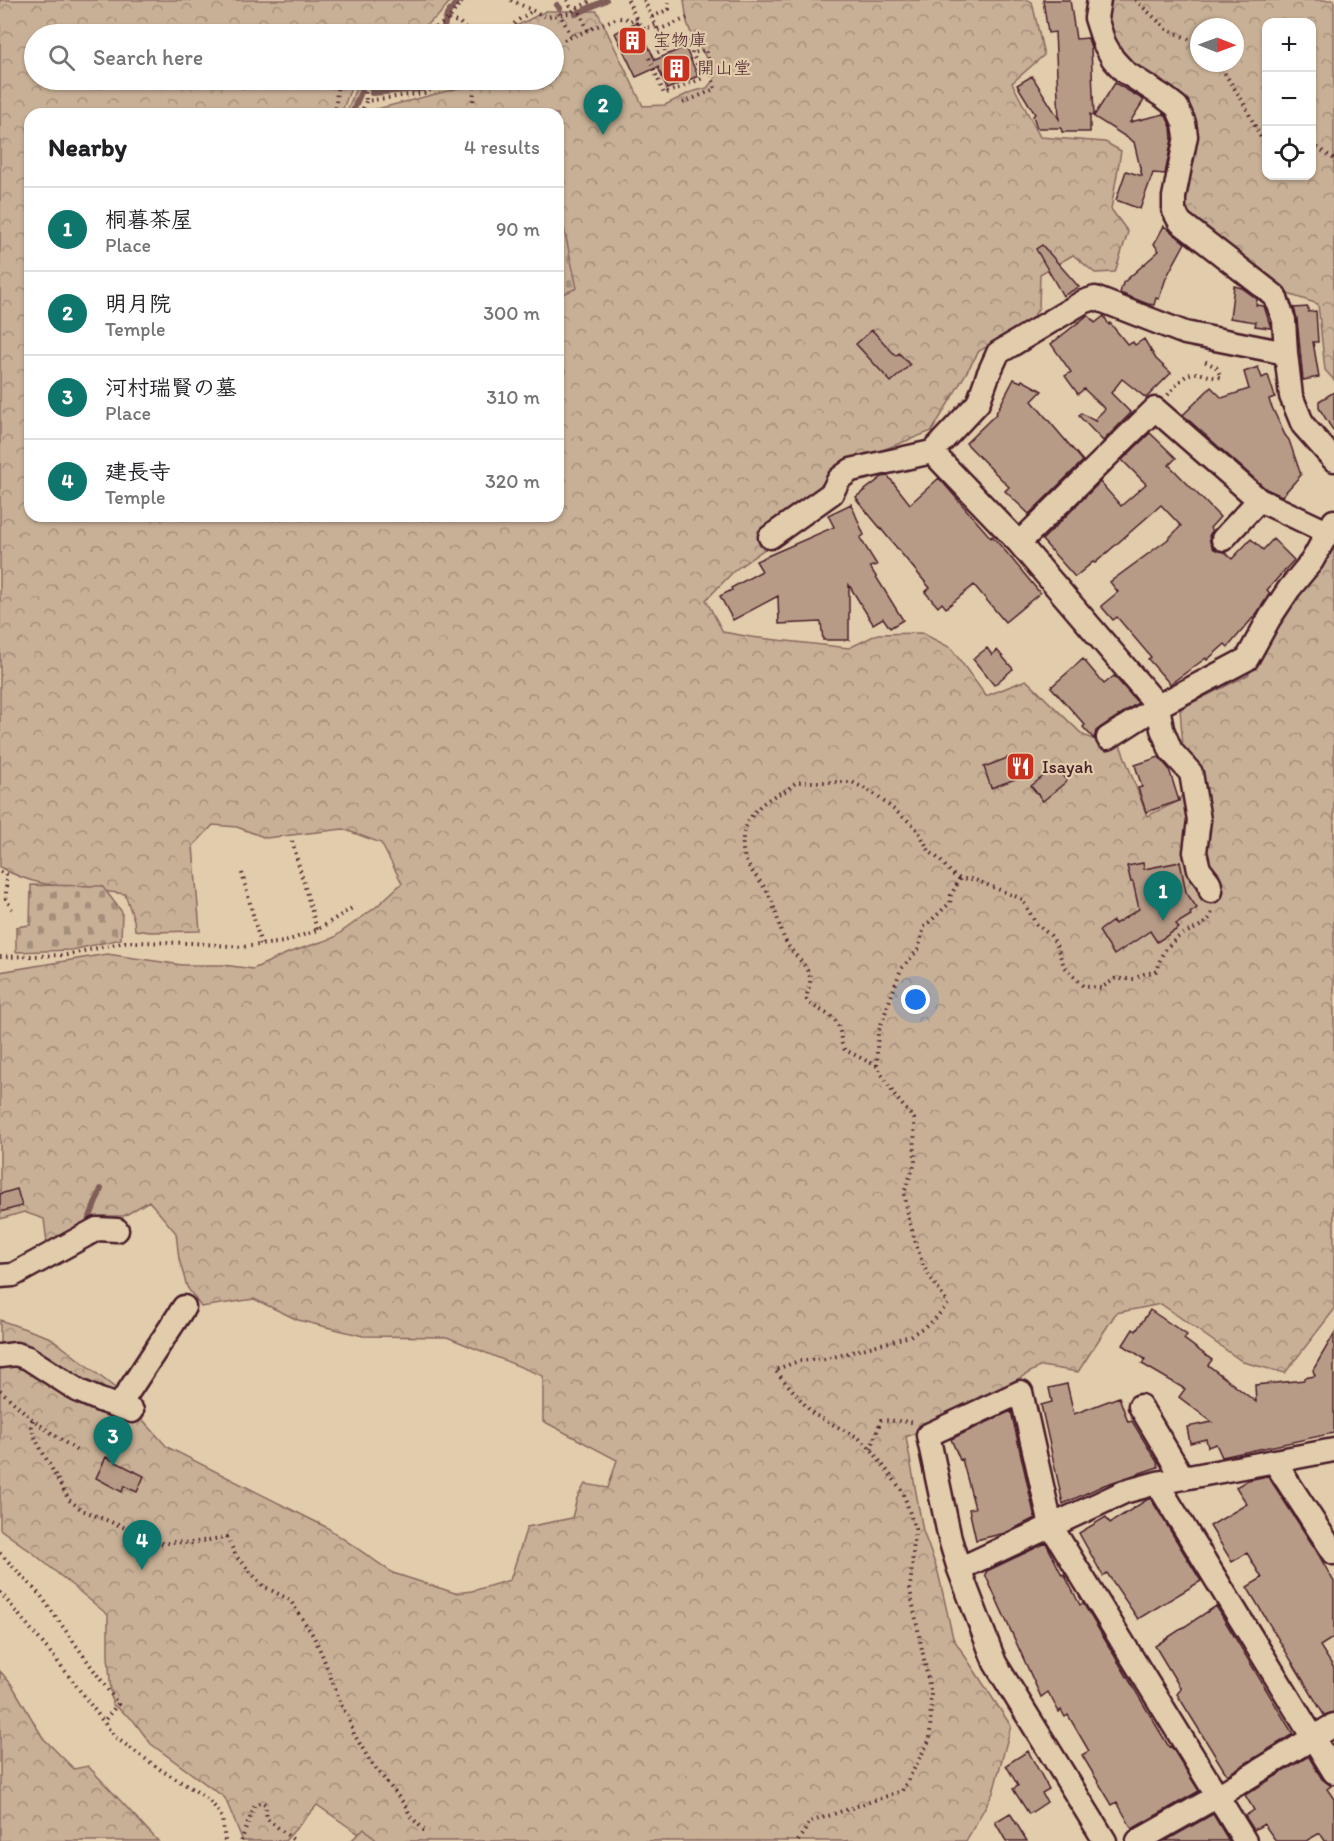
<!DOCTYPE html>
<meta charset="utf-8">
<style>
body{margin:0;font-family:Itim,"Klee One",sans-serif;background:#f2f2f2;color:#202124}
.controls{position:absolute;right:18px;top:18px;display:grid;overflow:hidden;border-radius:12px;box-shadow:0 2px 4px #0004}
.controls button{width:54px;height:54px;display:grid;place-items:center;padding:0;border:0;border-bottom:2px solid #e0e0e0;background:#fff;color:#202124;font:30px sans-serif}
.compass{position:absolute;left:1190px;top:18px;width:54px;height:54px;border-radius:50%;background:#fff;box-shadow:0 2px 4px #0004;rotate:91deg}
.you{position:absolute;left:916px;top:1000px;width:21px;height:21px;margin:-15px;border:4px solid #fff;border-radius:50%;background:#1a73e8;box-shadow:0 0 0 9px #1a73e833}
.badge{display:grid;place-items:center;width:39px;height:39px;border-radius:50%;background:#0f766e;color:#fff;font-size:20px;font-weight:700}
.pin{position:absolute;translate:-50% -50px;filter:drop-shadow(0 2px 3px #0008)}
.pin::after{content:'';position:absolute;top:32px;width:21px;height:18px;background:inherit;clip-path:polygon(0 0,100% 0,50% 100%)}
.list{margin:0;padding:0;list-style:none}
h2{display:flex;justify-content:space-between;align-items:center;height:78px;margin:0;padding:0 24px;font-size:26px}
h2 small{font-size:20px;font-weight:400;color:#757577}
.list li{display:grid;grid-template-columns:39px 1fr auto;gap:18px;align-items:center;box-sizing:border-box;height:84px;padding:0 24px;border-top:2px solid #e0e0e0}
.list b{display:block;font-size:22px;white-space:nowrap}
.list p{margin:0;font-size:20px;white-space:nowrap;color:#757577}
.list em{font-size:20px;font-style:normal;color:#757577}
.icon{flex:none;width:33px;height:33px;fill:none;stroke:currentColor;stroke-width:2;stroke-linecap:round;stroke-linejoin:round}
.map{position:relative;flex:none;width:1334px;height:1841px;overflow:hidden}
.search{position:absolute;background:#fff;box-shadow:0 2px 4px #0004;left:24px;top:24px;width:540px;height:66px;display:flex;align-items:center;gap:15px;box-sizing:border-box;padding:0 21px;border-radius:33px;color:#757577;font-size:22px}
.panel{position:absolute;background:#fff;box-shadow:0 2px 4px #0004;left:24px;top:108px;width:540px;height:414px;border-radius:18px}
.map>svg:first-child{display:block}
.forest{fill:url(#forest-crowns);stroke:#896860;stroke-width:1.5;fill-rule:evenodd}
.wetland{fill:url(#wetland-marsh);stroke:#896860;stroke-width:1.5}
.cemetery{fill:url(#cemetery-stones);stroke:#896860;stroke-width:1.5}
.garden{fill:#c8b096;stroke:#896860;stroke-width:1.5}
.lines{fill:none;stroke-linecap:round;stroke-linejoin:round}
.stream{stroke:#815d59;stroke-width:6}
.building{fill:#b79b87;stroke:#4a1f2b;stroke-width:1.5}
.minor-casing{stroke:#4a1f2b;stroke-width:27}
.path{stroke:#4a1f2b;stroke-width:4;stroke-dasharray:1.5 4.5;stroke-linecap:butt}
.minor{stroke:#e1ccab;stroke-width:22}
.labels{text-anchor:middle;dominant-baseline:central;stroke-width:4.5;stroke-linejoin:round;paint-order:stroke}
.poi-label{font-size:18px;fill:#4a1f2b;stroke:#e1ccab;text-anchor:start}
</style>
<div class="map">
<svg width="1334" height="1841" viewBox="0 0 1334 1841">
<defs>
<pattern id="forest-crowns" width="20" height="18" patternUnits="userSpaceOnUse" patternTransform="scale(1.5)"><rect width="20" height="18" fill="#c8b096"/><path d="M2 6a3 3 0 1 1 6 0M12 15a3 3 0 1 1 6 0" fill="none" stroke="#a48f7b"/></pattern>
<pattern id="wetland-marsh" width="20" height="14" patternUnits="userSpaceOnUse" patternTransform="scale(1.5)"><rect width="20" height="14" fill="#c8b096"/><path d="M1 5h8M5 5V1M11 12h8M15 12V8" fill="none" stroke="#a48f7b"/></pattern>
<pattern id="cemetery-stones" width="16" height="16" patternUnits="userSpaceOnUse" patternTransform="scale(1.5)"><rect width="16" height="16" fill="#c8b096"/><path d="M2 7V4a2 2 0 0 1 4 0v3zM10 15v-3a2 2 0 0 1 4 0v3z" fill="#a48f7b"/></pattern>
</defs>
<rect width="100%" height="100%" fill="#e1ccab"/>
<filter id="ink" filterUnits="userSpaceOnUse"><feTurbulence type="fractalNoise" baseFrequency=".0167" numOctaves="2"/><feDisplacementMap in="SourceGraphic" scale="12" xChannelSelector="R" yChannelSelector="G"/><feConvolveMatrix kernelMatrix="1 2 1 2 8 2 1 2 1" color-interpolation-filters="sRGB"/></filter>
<g filter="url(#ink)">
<!-- forest -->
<path class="forest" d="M0 0H451L439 15 414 34H34V80H354L341 114H30V516H558V114H372L373 110 482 82 483 80H554V34H500L546 11H597L643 106 665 105 691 92 707 88 715 78 704 54 693 39 687 22 684 0H1028L1032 2 1044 55 1012 83 1040 137 1105 142 1121 151 1111 209 1128 232 1115 272 1095 273 1073 255 1040 274 1039 307 1030 323 979 351 932 431 880 451 832 492 807 519 735 570 706 600 723 632 751 637 849 648 878 634 922 633 951 648 986 696 1026 680 1083 735 1110 746 1119 742 1147 816 1179 801 1186 785 1180 709 1248 675 1295 593 1334 538V1310L1285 1373 1243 1362 1161 1304 1116 1313 1078 1372 1041 1366 942 1421 906 1437 923 1531 938 1572 953 1638 1011 1726 993 1793 966 1841H369L317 1805 285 1841H243L225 1798 151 1744 133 1720 112 1704 108 1656V1615L33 1553 0 1529V1320L51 1338 114 1387 167 1447 326 1527 393 1573 455 1593 472 1591 510 1580 527 1527 572 1518 577 1498 585 1484 608 1488 617 1460 543 1421V1376L447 1337 363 1336 298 1320 254 1299 201 1307 187 1287 179 1259 176 1233 149 1201 124 1216H101L95 1222 48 1251 44 1219 24 1212 0 1219V972L107 954 182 965H224L253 969 288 953 333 938 376 907 402 883 381 843 343 829 266 838 237 827 213 825 193 846 200 931 150 932 135 930 134 920 125 894C80 886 40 891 0 867Z
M1105 0H1334V380L1325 370 1318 304 1279 291 1183 210 1191 118C1174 104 1124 67 1115 50 1108 35 1104 16 1105 0ZM1266 22H1312V176H1266ZM1199 27H1235V63H1199Z
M0 1671 12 1685 43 1738 74 1769 88 1766 158 1841H0Z"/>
<!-- wetland -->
<path class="wetland" d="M361 80H423L392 88 365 89 353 114H346L356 88Z"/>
<!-- cemetery -->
<path class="cemetery" d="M563 224 577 288 558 296V225Z
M31 885 102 886 122 912 121 939 72 950 16 952V927L30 925Z"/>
<!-- garden -->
<path class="garden" d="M364 1828 377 1841H351Z"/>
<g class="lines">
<!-- stream -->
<path class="stream" d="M557 5 560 8
M576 14 606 0
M440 34 443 31 447 15 458 0
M352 114 364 84 373 80 372 93 422 89 440 80
M86 1227 101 1189"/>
</g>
<!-- building -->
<path class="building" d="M1043 0H1070L1076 39 1088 38 1091 48 1094 116 1115 83 1144 100 1130 122 1164 114 1166 116 1171 127 1172 139 1165 174 1153 173 1140 209 1116 200 1126 171 1142 176 1134 142 1090 114V132H1062L1061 128H1037L1033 116 1035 114 1017 85 1032 76 1059 119 1055 32 1048 33Z
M637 22 655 60 685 47 698 76 667 89 658 67 636 77 615 33Z
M1164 226 1185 243 1166 278 1159 299 1156 298 1154 305 1148 304 1120 293 1123 283 1159 251 1154 244Z
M1042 245 1079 287 1063 296 1036 249Z
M1234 286 1242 288 1257 299 1256 305 1264 306 1271 328 1255 326 1256 322 1230 318Z
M1308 307V312L1316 311 1318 342H1313L1319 377 1303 380 1297 319 1294 308Z
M1088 315 1095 323 1104 316 1109 325 1110 323 1128 345 1133 342 1135 345 1144 339 1156 359 1171 373 1146 398 1122 379 1111 393 1131 413 1103 441 1079 416 1081 413 1097 422 1095 419 1105 409 1084 389 1078 394 1065 376 1071 372 1051 344Z
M872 330 896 356 899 353 910 365 891 382 856 344Z
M1258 367 1262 378 1268 375 1275 397 1269 399 1270 403 1285 435 1289 440 1301 475 1282 496 1266 489 1183 415 1211 387 1222 398 1249 389 1244 372Z
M1014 379 1021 382 1022 380 1042 391 1032 401 1083 461 1029 514 1005 491 1009 487 966 443 995 415Z
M1334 392V432L1319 408V401Z
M1150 433 1176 458 1169 465 1220 517 1210 528 1212 531 1209 536 1210 542 1214 549 1225 552 1232 559 1251 539 1263 550 1273 539 1294 560 1267 590 1270 593 1257 613 1228 647 1225 644 1207 660 1206 658 1170 684 1148 659 1151 657 1117 617 1113 620 1101 606 1118 592 1110 582 1167 540 1181 526 1161 505 1095 563 1093 562 1075 577 1042 540 1100 482 1121 506 1146 484 1122 460Z
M888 476 910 504 939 478 991 538 992 536 1007 553 1040 593 1005 622 974 585 946 608 942 603 938 607 925 592 930 588 857 500H858L856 497 882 477Z
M851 504 864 535 860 538 877 565 870 567 903 620 890 628 883 618 873 624 849 585V640H823L821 622 779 624 778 596 733 620 720 596 732 590 731 588 762 571 756 561 834 527 828 515Z
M987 648 992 655 997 650 1013 669 994 685 973 659Z
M1083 659 1104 684 1114 676 1138 703 1101 727 1096 731 1094 739 1083 727 1085 725 1051 687Z
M1010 757 1012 763 1027 758 1032 773 991 788 984 767Z
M1159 757 1169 769 1179 801 1146 812 1138 788 1142 787 1135 765Z
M1055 767 1067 781 1043 801 1031 786Z
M1180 862 1186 892 1197 908 1190 913 1191 915 1176 924 1179 928 1157 942 1150 931 1114 955 1099 931 1113 921 1115 924 1139 909 1133 882H1131L1127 866 1143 863 1144 869Z
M17 1189 22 1206 0 1212V1194Z
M1150 1310 1187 1335 1184 1339 1212 1360 1208 1365 1256 1402 1255 1385 1304 1380V1378L1315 1376 1313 1370 1334 1334V1433L1222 1457 1216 1444 1208 1447 1206 1439 1190 1443 1187 1427 1212 1422 1179 1397 1185 1389 1142 1364 1145 1359 1123 1345 1133 1329 1136 1331Z
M1067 1384 1074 1414 1119 1397 1128 1422 1132 1421 1157 1462 1158 1467 1104 1485 1063 1504 1041 1405 1052 1402 1049 1388Z
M1011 1411 1035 1518 1005 1533 976 1540 969 1509 975 1508 962 1459 960 1460 951 1439Z
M106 1457 144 1476 137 1492 124 1486 122 1492 96 1478Z
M1268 1476 1314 1547 1334 1582V1637L1320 1646 1334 1668V1712L1324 1715 1247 1587 1262 1578 1247 1553 1232 1562 1210 1526 1247 1504 1236 1487 1248 1480Z
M1148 1499H1151L1201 1581 1138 1619 1107 1573 1103 1576 1079 1533 1106 1517 1110 1523Z
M1046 1543 1062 1575 1064 1574 1080 1605 1083 1603 1169 1747 1171 1746 1199 1791 1132 1829 1117 1802 1112 1805 1082 1755 1089 1751 1068 1715 1065 1717 1061 1710 1059 1712 1048 1692 1041 1697 985 1574 987 1571Z
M1216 1606 1293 1734 1227 1775 1177 1694 1181 1689 1155 1646Z
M1028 1751 1049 1789 1042 1793 1047 1802 1029 1814 1013 1789 1018 1786 1006 1765Z
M1307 1757H1309L1322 1779 1331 1786 1327 1789 1334 1799V1841H1325L1320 1833 1306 1841H1276L1264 1824 1254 1830 1245 1816 1254 1810 1245 1795Z
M1010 1813 1027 1841H1006L995 1822Z
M1213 1814 1229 1841H1165Z"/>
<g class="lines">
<defs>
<path id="minor" d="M1099 0 1096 18 1104 43 1113 59 1125 72 1164 97 1177 107 1184 123 1186 136 1174 197V211L1180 222 1275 296 1284 320 1286 353 1291 396 1303 425 1334 460
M770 537 832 493 839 479 851 470 932 452
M1223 539 1259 500
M1019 543 1155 409 1259 500 1327 532
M1108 738 1158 706 1247 659 1269 619 1289 589 1312 561 1334 521
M1211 891 1209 882 1199 869 1195 852 1199 820 1191 773 1171 751 1162 729 1158 706 1019 543 932 452 978 403 988 375 998 353 1083 302 1095 298 1185 333 1286 353
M0 1276 13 1275 97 1229 117 1230
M0 1356 16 1354 28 1358 79 1391 100 1400 132 1411
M119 1406 184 1307
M1140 1406 1183 1478
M1274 1461 1334 1553
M1157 1483 1334 1772
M959 1569 1124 1492 1157 1483 1334 1450
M1105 1841 995 1663 959 1569 950 1539 928 1435 1021 1392 1051 1526 1245 1841
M1138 1841 1216 1797 1334 1725"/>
</defs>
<!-- minor casing -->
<use href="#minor" class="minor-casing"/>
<!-- path -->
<path class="path" d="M511 0 546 17 569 13 592 0
M567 0 572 10
M628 0 636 18
M644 0 669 54
M1135 0 1167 29 1199 44
M577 7 588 30
M559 13 572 37
M652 17 669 9 668 0
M449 19 460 23 471 34
M658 30 690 17
M426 34 449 19 460 3 467 0
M508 34C511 23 523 17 532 11
M564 40 617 18H625L630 21 636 18 644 29 656 25
M687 41 703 78 664 94 649 57 666 48Z
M1218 63 1242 100 1266 148
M365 80 366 101
M432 80 436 88
M473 101 475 80
M683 103 715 89 706 50 692 53
M335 114 338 80
M361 114 366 101 424 93 451 80
M1312 147 1315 146 1334 159
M1168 395C1178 384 1186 369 1202 374 1209 376 1214 378 1221 377L1216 367 1202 360
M292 841 317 930
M0 872 6 874V899L12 909
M242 873 261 945
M0 957 66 955 125 942 192 943 242 947 284 942 317 930 352 908
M877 1066 845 1050C839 1042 842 1033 838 1025 833 1013 815 1010 807 1000 806 992 811 985 810 977 807 966 796 956 789 947 779 932 777 911 769 895 763 883 752 874 746 861 734 830 756 802 783 792 789 790 792 784 798 782H852L873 793 912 824 919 832 929 851 940 860 952 874 960 879
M0 1390 33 1420 77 1451
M33 1420 31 1427 38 1444 69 1500 82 1510 164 1544 172 1542 191 1543 227 1537 236 1556 263 1586 290 1600 294 1606 314 1637 321 1652 343 1709 348 1716 354 1734 370 1761 405 1805 411 1817 424 1830 429 1831
M871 1449 881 1420 912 1422
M0 1553 41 1596 118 1704 103 1722
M0 1592 59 1663 115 1737 161 1770 204 1796 217 1809 222 1818 225 1841
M241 1841 255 1805 262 1802 265 1804 267 1819 295 1841
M798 1841 810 1822 902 1791 930 1739 931 1694 910 1590 915 1529 903 1492 871 1449 859 1438 813 1414 775 1370 798 1361 826 1359 910 1336 933 1321 948 1304 923 1266 910 1224 904 1193 915 1163 914 1119 895 1096 877 1066V1049L878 1033 901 969 918 950 924 927 950 903 951 895 960 879H973L1022 899 1036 924 1050 935 1055 942 1064 966 1083 986 1101 988 1115 979H1134L1144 974 1155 972C1160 967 1158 964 1161 958 1163 951 1170 944 1176 939 1187 929 1212 927 1212 909"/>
<!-- minor -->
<use href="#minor" class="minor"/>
</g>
</g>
<!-- icons -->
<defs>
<symbol id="building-square" viewBox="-11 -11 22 22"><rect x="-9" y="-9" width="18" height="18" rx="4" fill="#c8321e" stroke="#e1ccab"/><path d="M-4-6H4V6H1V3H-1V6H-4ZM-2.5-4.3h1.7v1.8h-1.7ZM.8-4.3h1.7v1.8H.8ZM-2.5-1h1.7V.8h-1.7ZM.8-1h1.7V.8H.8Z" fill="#fff"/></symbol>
<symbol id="restaurant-square" viewBox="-11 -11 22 22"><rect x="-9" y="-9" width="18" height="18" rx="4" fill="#c8321e" stroke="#e1ccab"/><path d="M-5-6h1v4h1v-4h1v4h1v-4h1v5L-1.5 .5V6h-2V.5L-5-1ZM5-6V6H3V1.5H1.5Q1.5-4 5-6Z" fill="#fff"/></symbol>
</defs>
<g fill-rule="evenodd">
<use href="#building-square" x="616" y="24" width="33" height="33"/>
<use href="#building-square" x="660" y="52" width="33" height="33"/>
<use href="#restaurant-square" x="1004" y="750" width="33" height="33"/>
</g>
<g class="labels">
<!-- poi labels -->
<g class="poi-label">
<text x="653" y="40">宝物庫</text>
<text x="697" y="68">開山堂</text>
<text x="1042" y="767">Isayah</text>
</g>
</g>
</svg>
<div class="controls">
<button>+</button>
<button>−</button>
<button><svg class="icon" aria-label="locate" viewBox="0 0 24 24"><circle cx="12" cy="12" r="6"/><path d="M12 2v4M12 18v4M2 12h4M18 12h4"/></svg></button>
</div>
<svg class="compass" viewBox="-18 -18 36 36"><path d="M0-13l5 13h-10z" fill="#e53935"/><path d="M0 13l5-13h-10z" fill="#757577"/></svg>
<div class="you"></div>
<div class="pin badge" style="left:1163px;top:921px">1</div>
<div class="pin badge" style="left:603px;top:135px">2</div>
<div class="pin badge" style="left:113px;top:1466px">3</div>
<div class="pin badge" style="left:142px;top:1570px">4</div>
<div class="search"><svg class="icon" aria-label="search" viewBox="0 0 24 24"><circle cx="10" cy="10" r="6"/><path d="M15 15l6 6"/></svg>Search here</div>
<section class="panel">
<h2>Nearby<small>4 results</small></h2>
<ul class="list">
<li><span class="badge">1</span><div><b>桐暮茶屋</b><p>Place</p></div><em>90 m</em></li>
<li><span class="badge">2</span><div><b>明月院</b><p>Temple</p></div><em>300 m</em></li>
<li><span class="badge">3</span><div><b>河村瑞賢の墓</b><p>Place</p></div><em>310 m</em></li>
<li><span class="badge">4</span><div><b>建長寺</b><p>Temple</p></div><em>320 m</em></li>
</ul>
</section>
</div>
